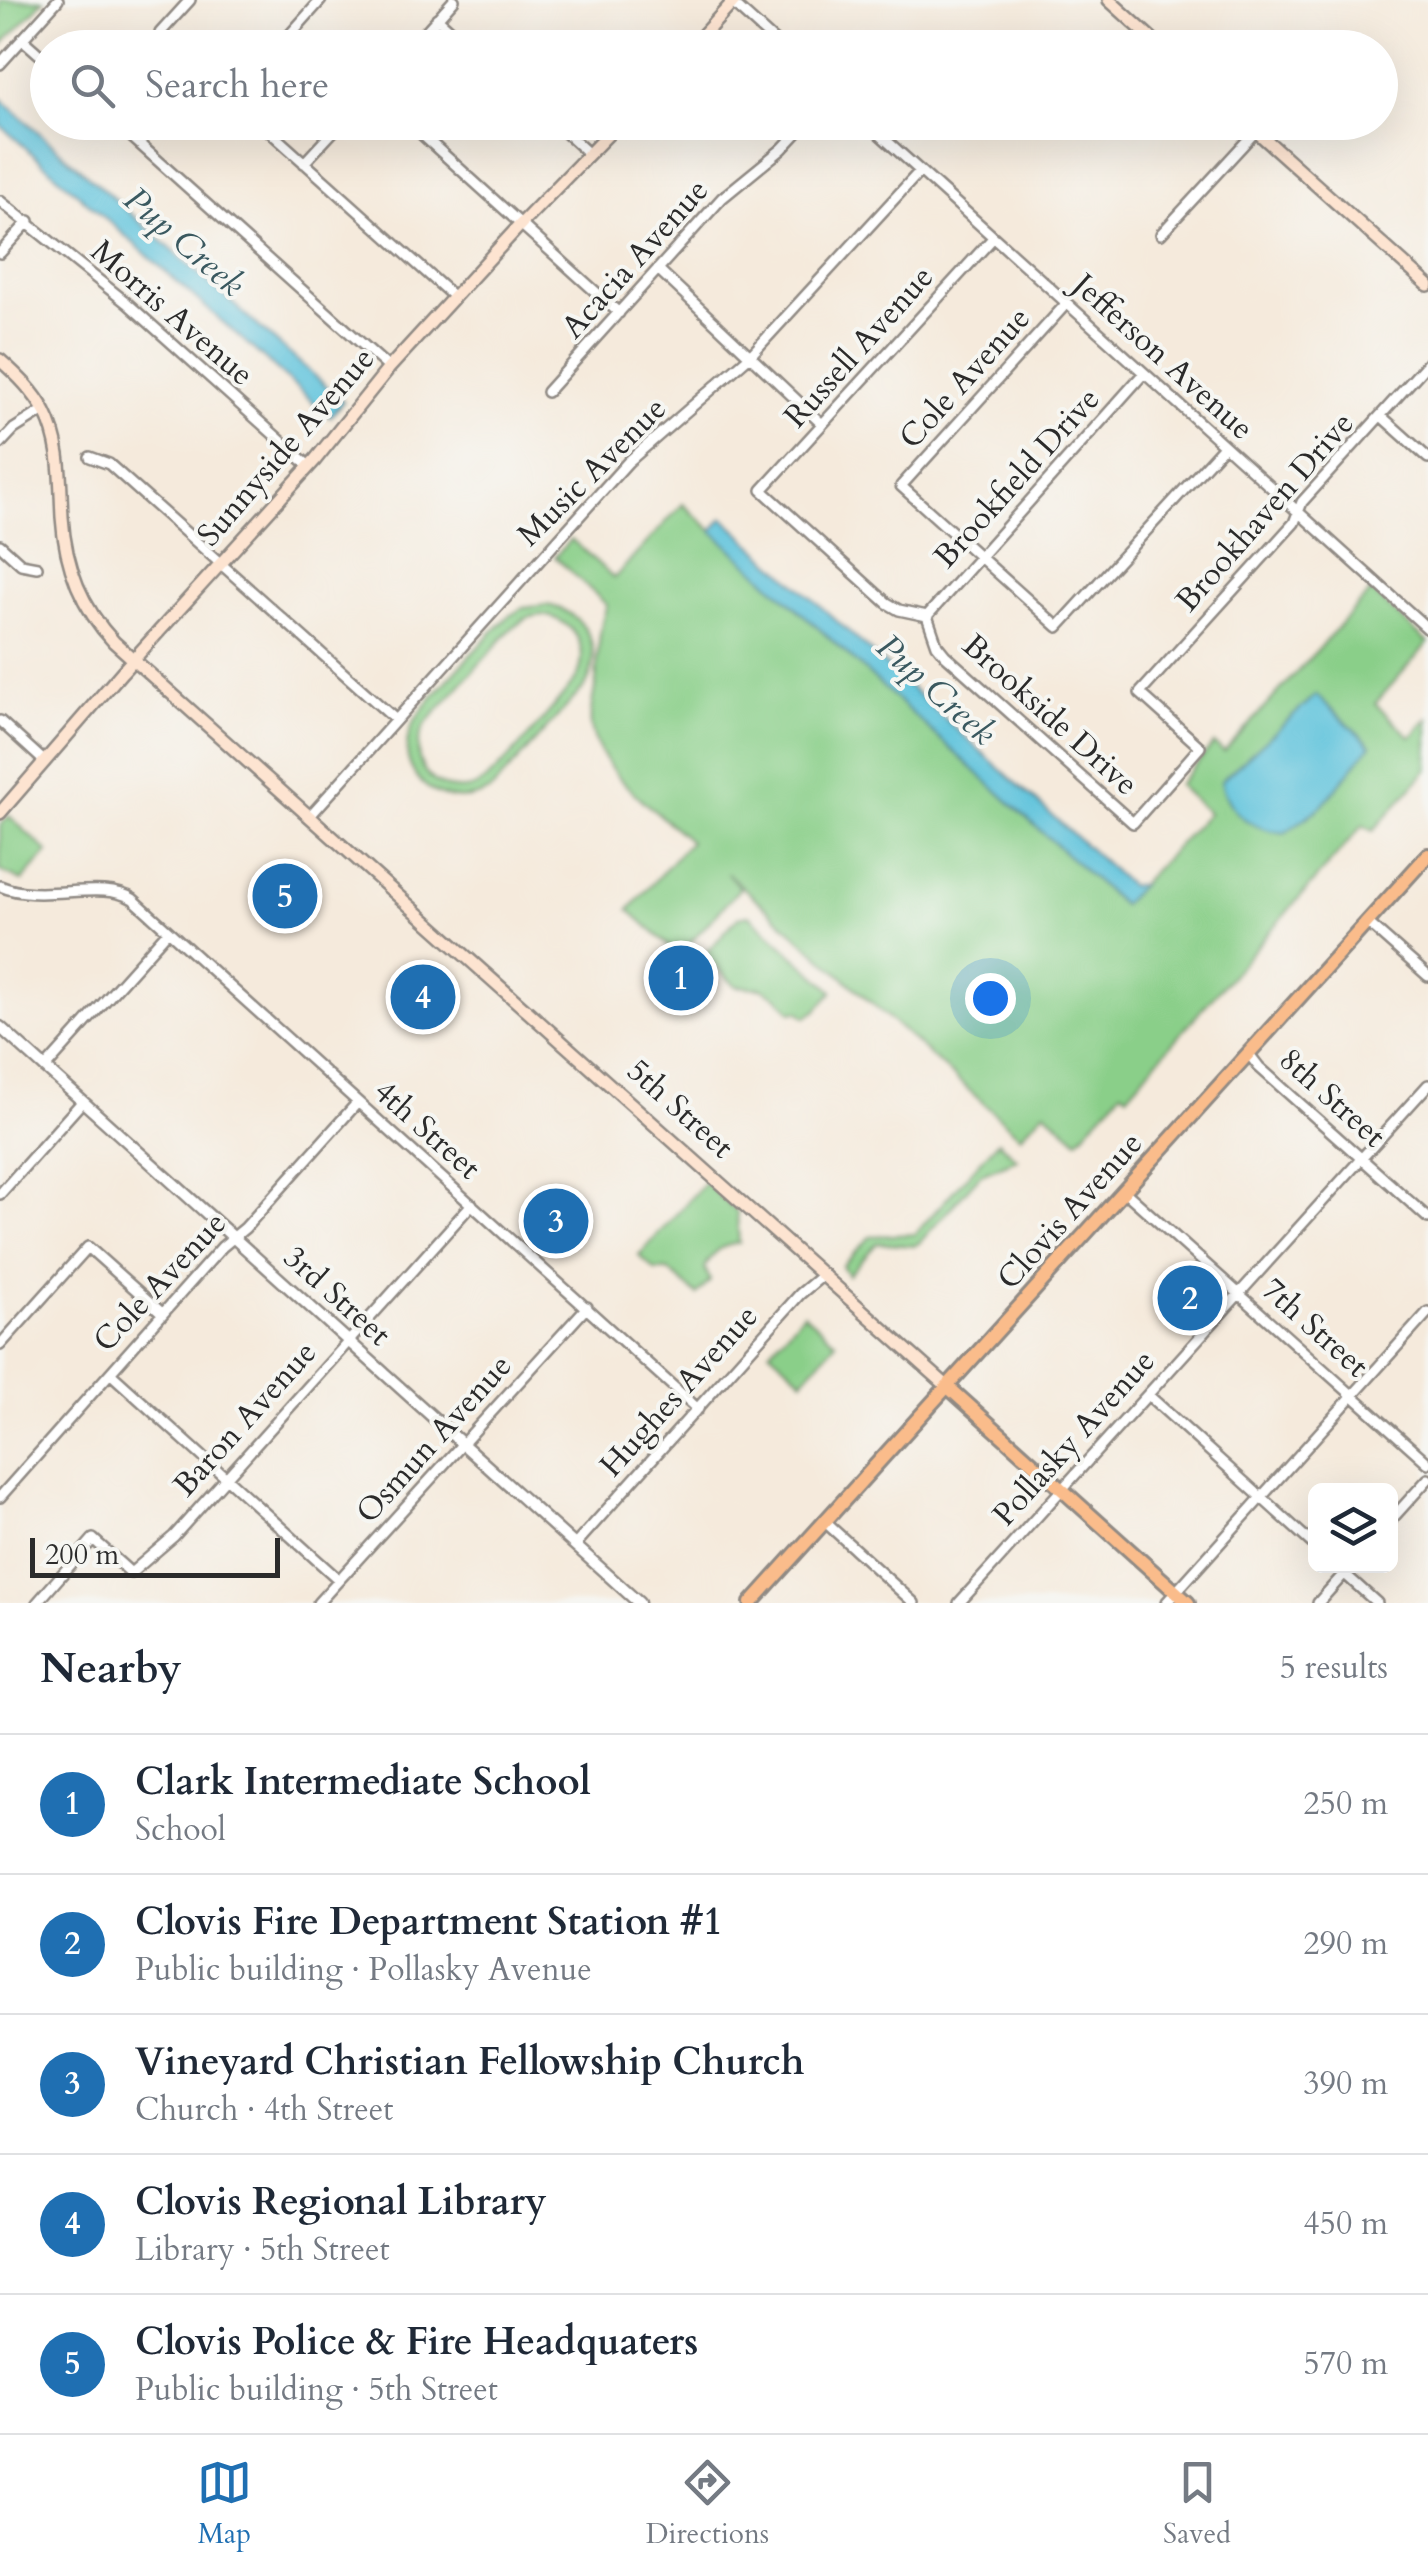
<!DOCTYPE html>
<meta charset="utf-8">
<style>
body{margin:0;font-family:Cardo,serif;background:#f6f6f7;color:#1f2937}
.controls{position:absolute;right:30px;bottom:30px;display:grid;overflow:hidden;border-radius:15px;box-shadow:0 10px 40px #0002}
.controls button{width:90px;height:90px;display:grid;place-items:center;padding:0;border:0;border-bottom:2px solid #e0e1e3;background:#fff;color:#1f2937;font:50px sans-serif}
.scale{position:absolute;left:30px;bottom:25px;width:250px;box-sizing:border-box;padding-left:10px;border:5px solid #2b2b2b;border-top:0;font-size:28px;line-height:35px;white-space:nowrap;color:#2b2b2b;-webkit-text-stroke:8px #f6f6f2;paint-order:stroke}
.you{position:absolute;left:990px;top:998px;width:35px;height:35px;margin:-25px;border:8px solid #fff;border-radius:50%;background:#1a73e8;box-shadow:0 0 0 15px #1a73e833}
.badge{display:grid;place-items:center;width:65px;height:65px;border-radius:50%;background:#1f6fb2;color:#fff;font-size:32px;font-weight:700}
.pin{position:absolute;translate:-50% -50%;border:5px solid #fff;box-shadow:0 2px 10px #0006}
.list{margin:0;padding:0;list-style:none}
h2{display:flex;justify-content:space-between;align-items:center;height:130px;margin:0;padding:0 40px;font-size:42px}
h2 small{font-size:32px;font-weight:400;color:#747a83}
.list li{display:grid;grid-template-columns:65px 1fr auto;gap:30px;align-items:center;box-sizing:border-box;height:140px;padding:0 40px;border-top:2px solid #e0e1e3}
.list b{display:block;font-size:38px;white-space:nowrap}
.list p{margin:0;font-size:32px;white-space:nowrap;color:#747a83}
.list em{font-size:32px;font-style:normal;color:#747a83}
.icon{flex:none;width:55px;height:55px;fill:none;stroke:currentColor;stroke-width:2;stroke-linecap:round;stroke-linejoin:round}
.map{position:relative;flex:none;width:1428px;height:1603px;overflow:hidden}
.search{position:absolute;background:#fff;box-shadow:0 10px 40px #0002;left:30px;right:30px;top:30px;height:110px;display:flex;align-items:center;gap:25px;box-sizing:border-box;padding:0 35px;border-radius:55px;color:#747a83;font-size:38px}
.sheet{height:830px;background:#fff}
nav{display:flex;justify-content:space-around;align-items:center;box-sizing:border-box;height:140px;border-top:2px solid #e0e1e3;background:#fff;font-size:28px;color:#747a83}
nav a{display:grid;justify-items:center;gap:5px}
nav .on{color:#1f6fb2}
.map>svg:first-child{display:block}
.green{fill:#8acf89;stroke:#5a7d5a;stroke-width:2.5;fill-rule:evenodd}
.water{fill:#5ec3dc;stroke:#447784;stroke-width:2.5}
.lines{fill:none;stroke-linecap:round;stroke-linejoin:round}
.minor-casing{stroke:#908a84;stroke-width:14}
.tertiary-casing{stroke:#908a84;stroke-width:15}
.secondary-casing{stroke:#908a84;stroke-width:16}
.primary-casing{stroke:#908a84;stroke-width:18}
.minor{stroke:#fff;stroke-width:9}
.tertiary{stroke:#fff;stroke-width:10}
.secondary{stroke:#fde4d1;stroke-width:11}
.primary{stroke:#fabc8b;stroke-width:12}
.labels{text-anchor:middle;dominant-baseline:central;stroke-width:8;stroke-linejoin:round;paint-order:stroke}
.street-label{font-size:32px;fill:#2b2b2b;stroke:#f6f6f2}
.water-label{font-size:35px;font-style:italic;fill:#3a5960;stroke:#f6f6f2}
</style>
<div class="map">
<svg width="1428" height="1603" viewBox="0 0 1428 1603">
<rect width="100%" height="100%" fill="#f6f6f2"/>
<filter id="ink" filterUnits="userSpaceOnUse"><feTurbulence type="fractalNoise" baseFrequency=".01" numOctaves="2"/><feDisplacementMap in="SourceGraphic" scale="20" xChannelSelector="R" yChannelSelector="G"/><feConvolveMatrix kernelMatrix="1 2 1 2 8 2 1 2 1" color-interpolation-filters="sRGB"/></filter>
<filter id="wash" filterUnits="userSpaceOnUse"><feTurbulence type="fractalNoise" baseFrequency=".0048" numOctaves="4" result="noise"/><feDisplacementMap in="SourceGraphic" scale="40" xChannelSelector="R" yChannelSelector="G"/><feGaussianBlur stdDeviation="2.25" result="paint"/><feColorMatrix in="noise" values="0 0 0 0 0 0 0 0 0 0 0 0 0 0 0 0 0 1.4 0 .05"/><feComposite in="paint" operator="in"/></filter>
<g filter="url(#wash)">
<rect width="100%" height="100%" fill="#f5eadc"/>
<!-- green -->
<path class="green" d="M0 0H44L0 47Z
M683 504 1122 904 1208 813 1178 785 1214 744 1224 752 1371 591 1428 643 1375 704 1411 737 1428 718V769L1373 831 1363 825 1127 1095 1122 1091 1078 1140 1045 1111 1020 1136 727 873 740 888 679 955 629 910 690 841C656 810 600 775 591 726 589 710 594 697 596 681 598 654 598 631 607 605L555 557 571 539 614 578Z
M547 605C586 612 605 650 586 685L492 789C449 818 389 777 412 726 423 703 488 636 509 616L523 608ZM540 615C574 618 592 649 576 679 558 702 501 771 480 784 461 795 436 788 424 770 415 755 417 740 425 725L511 629 527 618Z
M9 816 48 852 22 881 0 871V826Z
M749 915 833 991 816 1011 806 1017 798 1011 792 1012 778 997 761 988 736 986 704 956 738 917Z
M998 1141 1017 1159 981 1174 920 1242 914 1246 877 1243 848 1275 842 1266 871 1236 915 1234Z
M705 1182 737 1212 739 1243C722 1245 712 1252 705 1268L710 1281 697 1295 668 1270H655L639 1256Z
M803 1313 836 1342 803 1380 770 1351Z"/>
<!-- water -->
<path class="water" d="M0 98 343 401 330 417 0 125Z
M723 518 1130 886 1141 885 1122 905 712 531Z
M1316 695 1371 745 1322 806 1285 833C1252 829 1228 815 1221 781Z"/>
</g>
<g filter="url(#ink)">
<g class="lines">
<defs>
<path id="minor" d="M729 0 782 48
M437 18 470 48
M22 39 48 62
M176 48 160 33 190 0
M278 48 321 0
M411 48 454 0
M0 64 58 0
M115 122 389 368
M259 122 454 297
M408 122 619 313
M554 122 589 154
M866 122 1428 629
M304 163 342 122
M0 201 127 303 309 466
M1161 234 1256 131
M993 238 762 490 887 603 899 610 927 616 937 645 945 655 1133 823 1200 747 1140 693 1294 523 1302 502 1428 363
M0 253 29 221
M659 270 822 424
M1066 304 901 486 1058 627 1224 446
M547 392 722 198 782 149 807 122
M1381 416 1428 458
M0 444 14 429 44 410
M90 457 109 464 396 720
M0 545 21 564 37 567
M927 616 1144 373
M0 721 45 762
M309 817 628 462 750 356 920 171
M0 886C41 904 101 879 133 899L698 1409
M1367 922 1428 976
M1249 1054 1259 1067 1428 1218
M45 1068 168 931
M1124 1191 1428 1463
M0 1194 82 1102
M0 1345 88 1247 162 1313
M110 1373 339 1580
M1148 1395 1316 1547
M0 1497 222 1247 245 1228 358 1102
M1390 1521 1428 1479
M825 1522 914 1603
M575 1545 800 1294 824 1274
M1336 1566 1377 1603
M37 1603 93 1539 131 1573 174 1536 472 1204
M318 1603 587 1307
M959 1603 1428 1085
M1166 1603 1428 1312
M1318 1603 1351 1566"/>
<path id="tertiary" d="M0 1027 639 1603"/>
<path id="secondary" d="M1109 0 1162 48
M691 48 735 0
M1246 122 1428 285
M0 360C17 375 34 391 45 412 62 445 60 481 62 517 65 565 81 607 114 642L947 1386
M0 813 122 672 315 460 389 368 521 224 620 122"/>
<path id="primary" d="M947 1386 1188 1603
M751 1603 1428 855"/>
</defs>
<!-- minor casing -->
<use href="#minor" class="minor-casing"/>
<!-- tertiary casing -->
<use href="#tertiary" class="tertiary-casing"/>
<!-- secondary casing -->
<use href="#secondary" class="secondary-casing"/>
<!-- primary casing -->
<use href="#primary" class="primary-casing"/>
<!-- minor -->
<use href="#minor" class="minor"/>
<!-- tertiary -->
<use href="#tertiary" class="tertiary"/>
<!-- secondary -->
<use href="#secondary" class="secondary"/>
<!-- primary -->
<use href="#primary" class="primary"/>
</g>
</g>
<g class="labels">
<!-- street labels -->
<g class="street-label">
<text transform="translate(635 259) rotate(-48)">Acacia Avenue</text>
<text transform="translate(172 313) rotate(41)">Morris Avenue</text>
<text transform="translate(859 347) rotate(-48)">Russell Avenue</text>
<text transform="translate(1163 357) rotate(42)">Jefferson Avenue</text>
<text transform="translate(965 378) rotate(-48)">Cole Avenue</text>
<text transform="translate(286 447) rotate(-49)">Sunnyside Avenue</text>
<text transform="translate(592 472) rotate(-45)">Music Avenue</text>
<text transform="translate(1017 478) rotate(-48)">Brookfield Drive</text>
<text transform="translate(1265 512) rotate(-49)">Brookhaven Drive</text>
<text transform="translate(1050 715) rotate(42)">Brookside Drive</text>
<text transform="translate(1332 1098) rotate(42)">8th Street</text>
<text transform="translate(680 1109) rotate(42)">5th Street</text>
<text transform="translate(427 1130) rotate(42)">4th Street</text>
<text transform="translate(1070 1211) rotate(-48)">Clovis Avenue</text>
<text transform="translate(160 1282) rotate(-47)">Cole Avenue</text>
<text transform="translate(337 1296) rotate(42)">3rd Street</text>
<text transform="translate(1315 1328) rotate(42)">7th Street</text>
<text transform="translate(679 1391) rotate(-48)">Hughes Avenue</text>
<text transform="translate(245 1419) rotate(-48)">Baron Avenue</text>
<text transform="translate(1074 1438) rotate(-48)">Pollasky Avenue</text>
<text transform="translate(434 1439) rotate(-48)">Osmun Avenue</text>
</g>
<!-- water labels -->
<g class="water-label">
<text transform="translate(184 242) rotate(41)">Pup Creek</text>
<text transform="translate(936 690) rotate(42)">Pup Creek</text>
</g>
</g>
</svg>
<div class="controls">
<button><svg class="icon" aria-label="layers" viewBox="0 0 24 24"><path d="M12 4l9 5-9 5-9-5zM3 14l9 5 9-5"/></svg></button>
</div>
<div class="scale">200 m</div>
<div class="you"></div>
<div class="pin badge" style="left:681px;top:978px">1</div>
<div class="pin badge" style="left:1190px;top:1298px">2</div>
<div class="pin badge" style="left:556px;top:1221px">3</div>
<div class="pin badge" style="left:423px;top:997px">4</div>
<div class="pin badge" style="left:285px;top:896px">5</div>
<div class="search"><svg class="icon" aria-label="search" viewBox="0 0 24 24"><circle cx="10" cy="10" r="6"/><path d="M15 15l6 6"/></svg>Search here</div>
</div>
<section class="sheet">
<h2>Nearby<small>5 results</small></h2>
<ul class="list">
<li><span class="badge">1</span><div><b>Clark Intermediate School</b><p>School</p></div><em>250 m</em></li>
<li><span class="badge">2</span><div><b>Clovis Fire Department Station #1</b><p>Public building · Pollasky Avenue</p></div><em>290 m</em></li>
<li><span class="badge">3</span><div><b>Vineyard Christian Fellowship Church</b><p>Church · 4th Street</p></div><em>390 m</em></li>
<li><span class="badge">4</span><div><b>Clovis Regional Library</b><p>Library · 5th Street</p></div><em>450 m</em></li>
<li><span class="badge">5</span><div><b>Clovis Police &amp; Fire Headquaters</b><p>Public building · 5th Street</p></div><em>570 m</em></li>
</ul>
</section>
<nav>
<a class="on"><svg class="icon" aria-label="map" viewBox="0 0 24 24"><path d="M3 6l6-2 6 2 6-2v14l-6 2-6-2-6 2zM9 4v14M15 6v14"/></svg>Map</a>
<a><svg class="icon" aria-label="directions" viewBox="0 0 24 24"><path d="M12 3l9 9-9 9-9-9zM9 14v-3h6M13 9l2 2-2 2"/></svg>Directions</a>
<a><svg class="icon" aria-label="saved" viewBox="0 0 24 24"><path d="M7 4h10v16l-5-4-5 4z"/></svg>Saved</a>
</nav>
